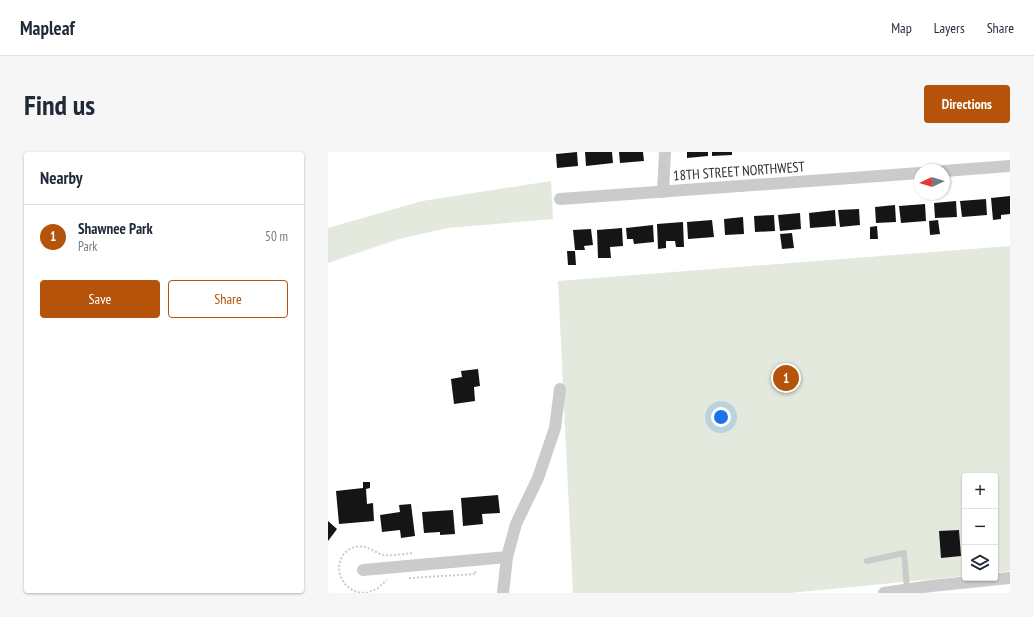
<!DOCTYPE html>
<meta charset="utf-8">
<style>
body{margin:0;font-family:"PT Sans Narrow",sans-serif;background:#f6f6f7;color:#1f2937}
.controls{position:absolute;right:12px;bottom:12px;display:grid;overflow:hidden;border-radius:4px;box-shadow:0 1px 3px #0004}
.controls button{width:36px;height:36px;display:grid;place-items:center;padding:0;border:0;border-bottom:1px solid #e0e1e3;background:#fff;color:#1f2937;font:20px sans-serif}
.compass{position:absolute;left:586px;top:12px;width:36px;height:36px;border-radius:50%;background:#fff;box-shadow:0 1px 3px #0004;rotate:266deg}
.you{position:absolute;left:393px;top:265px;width:14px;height:14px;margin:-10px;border:3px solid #fff;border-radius:50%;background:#1a73e8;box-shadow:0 0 0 6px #1a73e833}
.badge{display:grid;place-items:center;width:26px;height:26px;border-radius:50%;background:#b45309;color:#fff;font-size:13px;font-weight:700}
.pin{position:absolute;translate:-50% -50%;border:2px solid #fff;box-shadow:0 1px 4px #0006}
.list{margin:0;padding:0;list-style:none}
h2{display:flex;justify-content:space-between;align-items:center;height:52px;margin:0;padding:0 16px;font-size:17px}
h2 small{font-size:13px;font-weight:400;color:#747a83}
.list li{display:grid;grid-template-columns:26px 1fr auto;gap:12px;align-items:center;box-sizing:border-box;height:64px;padding:0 16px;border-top:1px solid #e0e1e3}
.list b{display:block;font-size:15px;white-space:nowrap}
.list p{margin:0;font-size:13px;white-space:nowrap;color:#747a83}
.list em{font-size:13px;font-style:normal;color:#747a83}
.actions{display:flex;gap:8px;padding:12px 16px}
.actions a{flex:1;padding:9px 0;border:1px solid #b45309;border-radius:4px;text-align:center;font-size:14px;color:#b45309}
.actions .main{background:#b45309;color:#fff}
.icon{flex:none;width:22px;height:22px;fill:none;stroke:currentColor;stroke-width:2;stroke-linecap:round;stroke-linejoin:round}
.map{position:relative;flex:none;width:682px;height:441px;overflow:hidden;border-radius:4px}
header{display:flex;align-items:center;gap:24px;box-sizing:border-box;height:56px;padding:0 20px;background:#fff;border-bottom:1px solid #e0e1e3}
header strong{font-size:19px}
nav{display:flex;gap:22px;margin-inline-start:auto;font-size:14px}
.intro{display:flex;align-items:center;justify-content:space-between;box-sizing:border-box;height:96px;padding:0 24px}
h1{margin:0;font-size:28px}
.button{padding:10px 18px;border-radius:4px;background:#b45309;color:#fff;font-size:14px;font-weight:700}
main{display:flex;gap:24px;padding:0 24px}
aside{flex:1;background:#fff;border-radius:4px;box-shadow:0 1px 3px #0004}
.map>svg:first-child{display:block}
.green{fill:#e3eadd}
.building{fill:#151515}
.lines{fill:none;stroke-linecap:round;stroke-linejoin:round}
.path{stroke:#cbcbcb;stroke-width:2;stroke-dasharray:2 2;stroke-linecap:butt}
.service{stroke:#cbcbcb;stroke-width:6}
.minor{stroke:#cbcbcb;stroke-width:12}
.labels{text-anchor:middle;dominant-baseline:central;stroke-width:4;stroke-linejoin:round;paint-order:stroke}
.street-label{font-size:14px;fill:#2e2e2e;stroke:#fff}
</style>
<header>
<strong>Mapleaf</strong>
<nav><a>Map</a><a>Layers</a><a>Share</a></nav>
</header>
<div class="intro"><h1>Find us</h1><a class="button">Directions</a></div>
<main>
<aside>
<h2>Nearby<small></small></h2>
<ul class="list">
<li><span class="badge">1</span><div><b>Shawnee Park</b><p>Park</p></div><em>50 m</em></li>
</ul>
<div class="actions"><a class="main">Save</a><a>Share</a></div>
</aside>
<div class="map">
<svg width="682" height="441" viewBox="0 0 682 441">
<rect width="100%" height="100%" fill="#fff"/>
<!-- green -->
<path class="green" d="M223 29 225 67 120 76 71 87 0 111V76L94 49Z
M682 94V419L667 421V324H637V424L462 441H245L230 129Z"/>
<!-- building -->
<path class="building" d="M249 0 250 14 229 16 228 2Z
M257 0H284L285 11 258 14Z
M291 0H315L316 9 292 11Z
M359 0H380V4L359 6Z
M384 0H404V3L384 4Z
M682 44V62L673 63V67L665 68 663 46Z
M658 47 659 63 634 65 632 49Z
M628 49 629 65 607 66 606 51Z
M597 52 598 69 573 71 571 54Z
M567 53 568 70 548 71 547 55Z
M531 57 532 73 512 75 510 58Z
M507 58 508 74 482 76 481 61Z
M472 61 473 77 452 79 450 63Z
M446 63 447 79 427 80 426 64Z
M415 65 416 82 397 83 396 67Z
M384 68 386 85 360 87 359 70Z
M610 68 612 82 602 83 601 69Z
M355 70 356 95H348L347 89H338V96L330 97 329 72Z
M325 73 326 90 306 92 305 87H299L298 76Z
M549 74 550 87H542V75Z
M294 76 295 94 282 95 283 106H270L269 78Z
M263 77 265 93 256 94 257 98H247L245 78Z
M464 81 466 96 454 97 452 82Z
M239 99H247L248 113H240Z
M150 217 152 234 146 235 147 249 126 252 123 227 134 225 133 219Z
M35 330H42V336L38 337 39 352 45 351 46 369 11 372 8 339 35 336Z
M170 343 172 361 154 362 155 372 135 374 133 346Z
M83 352 87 384 73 386 72 378 54 380 52 363 72 360 71 353Z
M125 358 127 382 112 383V380L96 381 94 360Z
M0 369 9 377 0 389Z
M631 378 633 404 613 406 611 379Z"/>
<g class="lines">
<!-- path -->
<path class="path" d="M81 426 148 422 147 419
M36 441C9 440 1 403 27 395 39 392 46 401 56 403 65 404 75 402 84 401
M38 441 49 437 59 428"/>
<!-- service -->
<path class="service" d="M539 409 576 401 579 437"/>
<!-- minor -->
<path class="minor" d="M616 19 682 14
M335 40 337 0
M232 47 592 21
M35 418 179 405
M175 441 179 405 188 372 210 326 227 276 232 237
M556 441 603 434 682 426"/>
</g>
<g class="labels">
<!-- street labels -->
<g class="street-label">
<text transform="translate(411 19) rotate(-4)">18TH STREET NORTHWEST</text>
</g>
</g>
</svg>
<div class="controls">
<button>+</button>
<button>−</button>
<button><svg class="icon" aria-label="layers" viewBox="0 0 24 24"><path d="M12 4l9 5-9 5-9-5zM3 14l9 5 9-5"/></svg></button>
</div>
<svg class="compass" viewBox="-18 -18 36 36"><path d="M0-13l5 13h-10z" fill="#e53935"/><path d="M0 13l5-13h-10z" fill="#747a83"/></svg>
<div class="you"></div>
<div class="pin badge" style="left:458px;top:226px">1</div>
</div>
</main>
